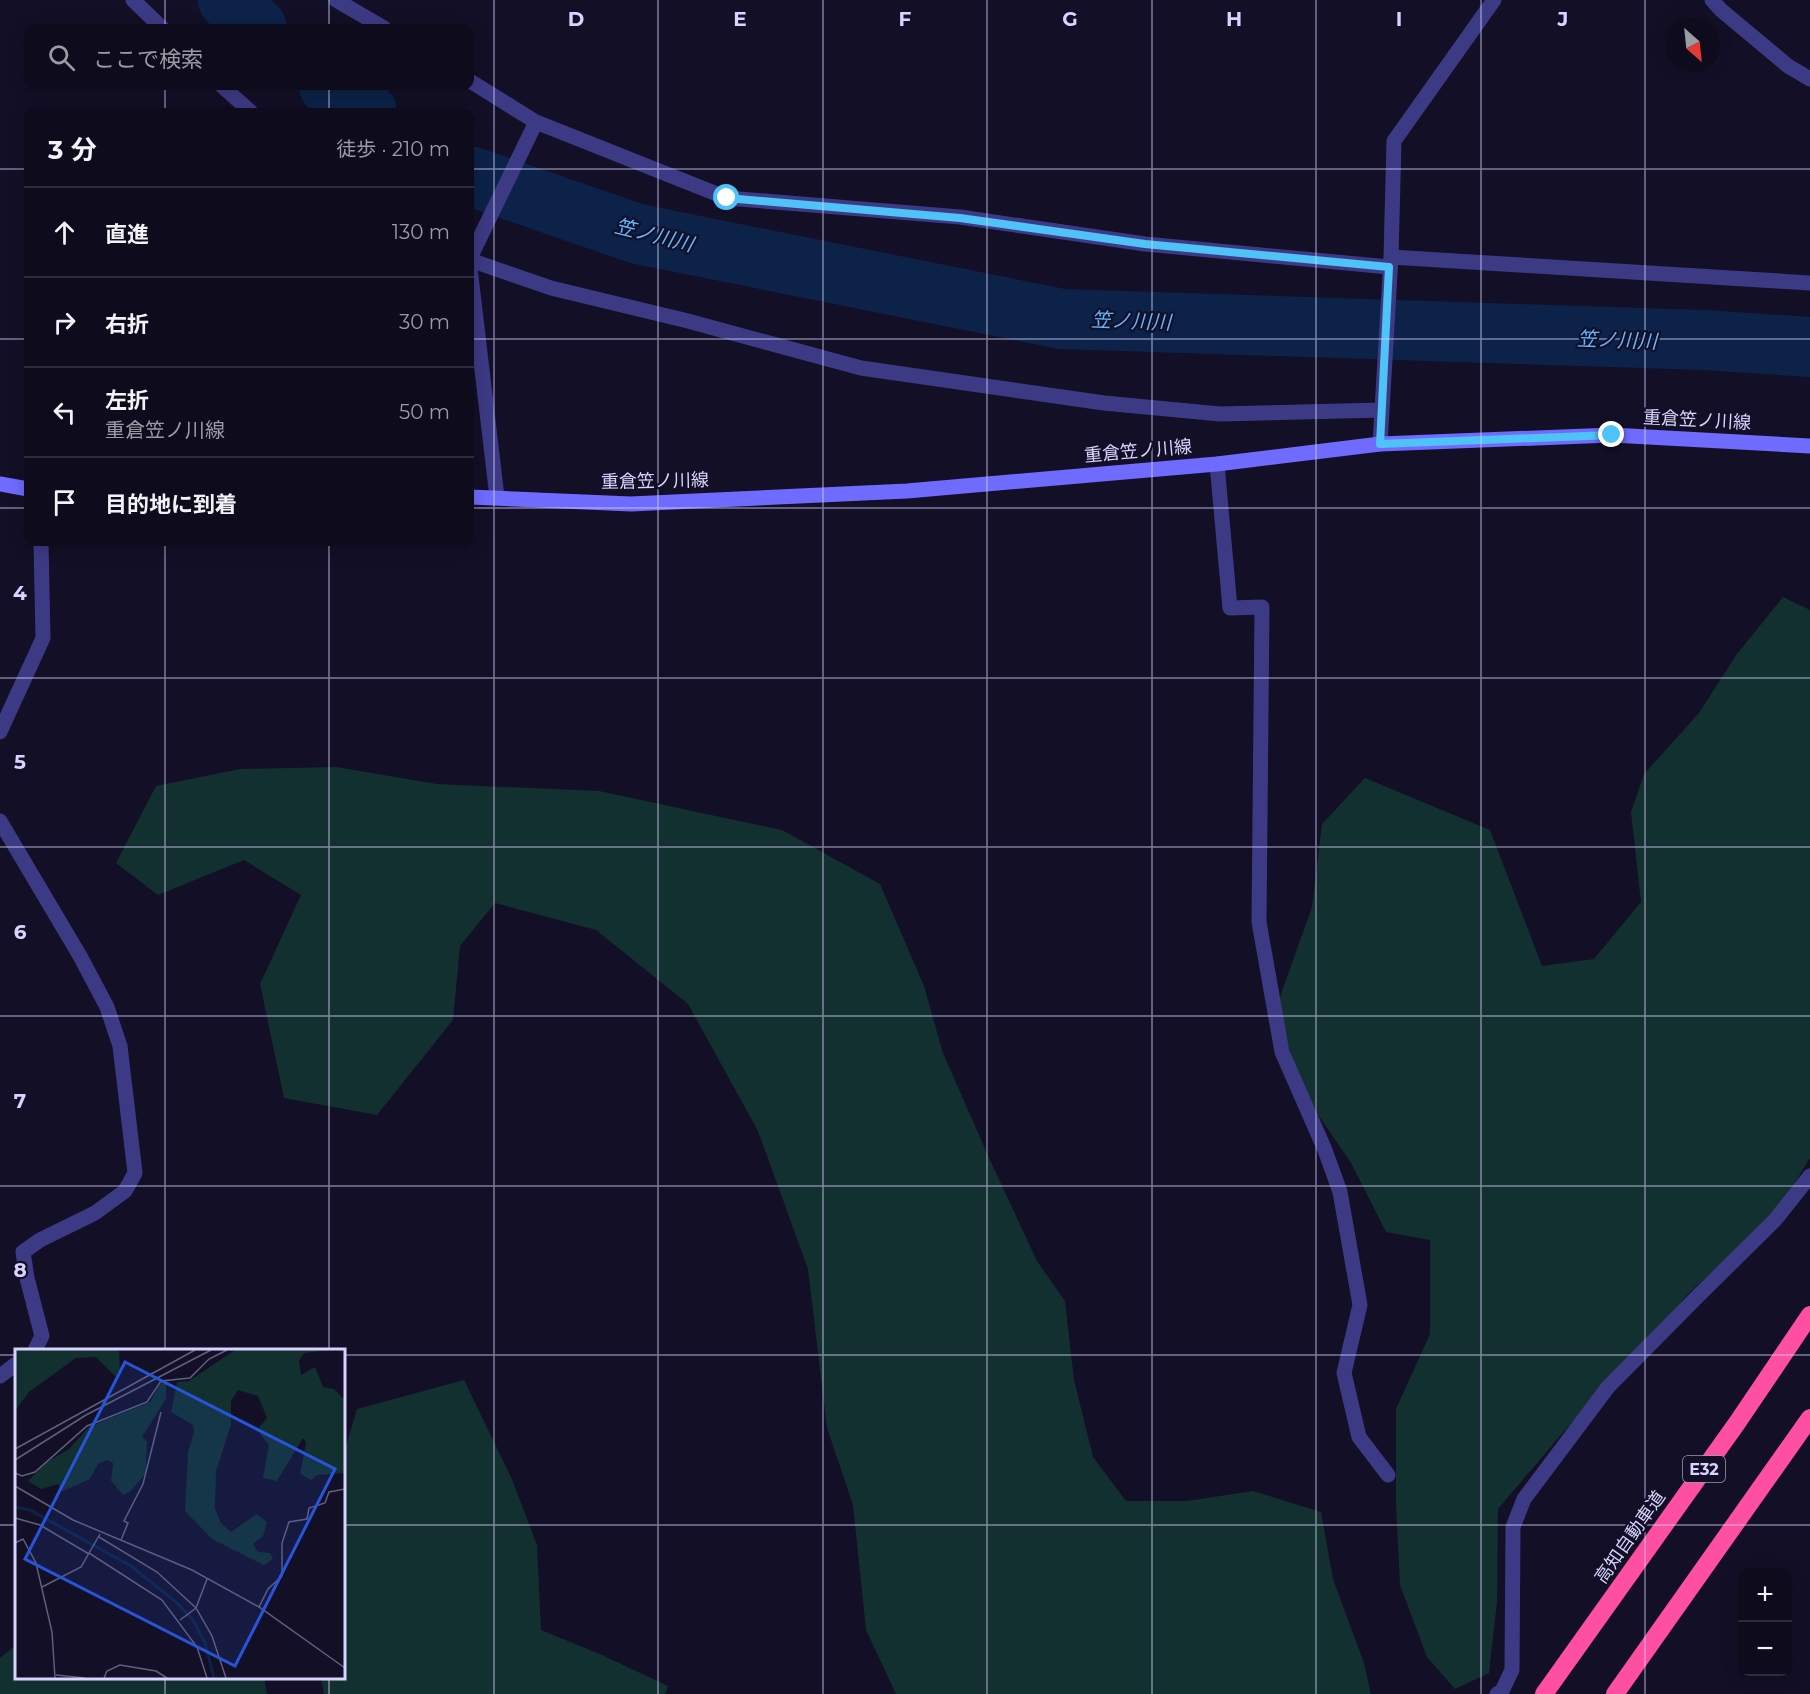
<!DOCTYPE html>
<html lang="ja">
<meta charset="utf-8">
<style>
body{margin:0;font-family:Montserrat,"Noto Sans JP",sans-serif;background:#171425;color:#f1f3f6}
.controls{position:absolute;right:18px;bottom:18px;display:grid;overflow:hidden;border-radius:12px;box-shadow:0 3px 15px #0003}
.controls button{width:54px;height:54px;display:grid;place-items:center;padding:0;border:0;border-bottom:2px solid #2e2b3b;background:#0e0b1c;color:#f1f3f6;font:30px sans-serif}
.compass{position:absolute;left:1666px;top:18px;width:54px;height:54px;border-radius:50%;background:#0e0b1c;box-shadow:0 3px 15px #0003;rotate:153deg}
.stop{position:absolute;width:18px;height:18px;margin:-14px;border:4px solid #4fc3f7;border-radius:50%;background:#fff}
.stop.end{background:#4fc3f7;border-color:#fff;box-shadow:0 2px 6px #0008}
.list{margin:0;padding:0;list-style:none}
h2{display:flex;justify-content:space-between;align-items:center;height:78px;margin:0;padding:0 24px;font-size:26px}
h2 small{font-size:20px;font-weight:400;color:#9b9ba3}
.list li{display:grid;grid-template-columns:39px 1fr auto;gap:18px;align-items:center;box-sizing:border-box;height:90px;padding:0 24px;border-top:2px solid #2e2b3b}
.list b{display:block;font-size:22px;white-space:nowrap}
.list p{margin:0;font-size:20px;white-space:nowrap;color:#9b9ba3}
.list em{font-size:20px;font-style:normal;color:#9b9ba3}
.icon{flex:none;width:33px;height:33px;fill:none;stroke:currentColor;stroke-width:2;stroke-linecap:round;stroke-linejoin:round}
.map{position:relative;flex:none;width:1810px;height:1694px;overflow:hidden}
.search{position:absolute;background:#0e0b1c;box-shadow:0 3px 15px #0003;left:24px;top:24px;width:450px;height:66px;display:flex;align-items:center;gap:15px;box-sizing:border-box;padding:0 21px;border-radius:12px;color:#9b9ba3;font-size:22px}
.panel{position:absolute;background:#0e0b1c;box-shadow:0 3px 15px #0003;left:24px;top:108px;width:450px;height:438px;border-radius:12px}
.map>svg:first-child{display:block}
.green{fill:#12302f}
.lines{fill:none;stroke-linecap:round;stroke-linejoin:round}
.river{stroke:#0c2248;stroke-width:60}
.minor{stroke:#3d3a85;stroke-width:15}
.secondary{stroke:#6f6bff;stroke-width:15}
.motorway{stroke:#ff4fa3;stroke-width:18}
.route{stroke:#4fc3f7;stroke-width:8}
.grid{fill:none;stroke:#d9d4ff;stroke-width:1.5;stroke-opacity:0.55}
.labels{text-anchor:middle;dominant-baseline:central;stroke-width:4.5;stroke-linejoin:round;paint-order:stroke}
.shield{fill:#130f26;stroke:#9e99be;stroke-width:1.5}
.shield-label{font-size:16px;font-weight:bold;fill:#d9d4ff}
.street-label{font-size:18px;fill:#d9d4ff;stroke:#130f26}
.water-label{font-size:20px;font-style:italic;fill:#62b6ff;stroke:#130f26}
.inset-river{fill:none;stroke:#0c2248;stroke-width:3}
.inset-road{fill:none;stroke:#625e7d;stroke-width:1.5}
.view{fill:#2655da;fill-opacity:0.15;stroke:#2655da;stroke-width:3}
.inset-edge{fill:none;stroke:#d9d4ff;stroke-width:3}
.grid-label{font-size:20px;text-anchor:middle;font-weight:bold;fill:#d9d4ff;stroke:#130f26;stroke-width:4.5;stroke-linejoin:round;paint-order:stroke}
</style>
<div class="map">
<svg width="1810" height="1694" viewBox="0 0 1810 1694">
<rect width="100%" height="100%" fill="#130f26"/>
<!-- green -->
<path class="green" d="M1783 597 1810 610V1158L1778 1210 1689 1293 1610 1383 1566 1429 1498 1509 1497 1602 1489 1673 1455 1689 1427 1657 1400 1585 1396 1504V1409L1430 1334V1240L1386 1232 1351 1163 1304 1094 1276 1008 1312 907 1322 824 1365 778 1490 830 1542 966 1594 959 1641 902 1631 812 1644 774 1699 713 1737 654Z
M336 767 437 784 599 791 782 830 880 884 924 986 943 1053 990 1160 1037 1261 1065 1301 1074 1380 1093 1457 1126 1501H1187L1253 1491 1321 1512 1333 1579 1364 1663 1371 1694H896L866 1630 853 1505 827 1428 808 1269 758 1131 688 1004 596 930 495 903 460 946 453 1020 377 1115 284 1098 260 984 301 895 244 860 158 895 116 863 156 786 240 769Z
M464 1380 511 1477 537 1545 541 1630 602 1655 668 1686 665 1694H324L321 1678H344V1452L357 1409Z
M16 1645V1678H264L267 1694H0V1658Z"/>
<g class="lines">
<!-- river -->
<path class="river" d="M228 0 257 28
M329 86 367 112
M470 176 638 234 1062 319 1703 340 1810 347"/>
<!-- minor -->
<path class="minor" d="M133 0 162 28
M336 0 384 28
M1712 0 1721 10 1788 66 1810 79
M470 81 536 122 727 198 960 217 1145 244 1389 267
M222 86 251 112
M1391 257 1810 283
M470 258 536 122
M470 260 551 288 688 321 861 368 1104 403 1220 414 1382 410
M470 268 497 497
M1380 444 1391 257 1394 141 1494 0
M1217 464 1230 608 1262 607 1259 922 1282 1052 1325 1150 1340 1192 1360 1305 1344 1373 1359 1437 1388 1475
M0 732 43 638 41 542
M0 821 80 956 107 1007 120 1046 135 1173 125 1191 95 1213 40 1240 23 1252 27 1278 42 1336 35 1350
M0 1376 16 1364
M1497 1694 1502 1691 1512 1670 1513 1527 1524 1499 1608 1387 1700 1294 1775 1220 1810 1176"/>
<!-- secondary -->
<path class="secondary" d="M0 484 28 489
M470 497 631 504 907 491 1217 464 1380 444 1612 435 1810 446"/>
<!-- motorway -->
<path class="motorway" d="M1544 1694 1737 1423 1810 1315
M1615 1694 1810 1418"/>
</g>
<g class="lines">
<!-- route -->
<path class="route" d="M727 198 960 218 1145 244 1389 267 1380 444 1612 435"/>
</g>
<!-- grid -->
<path class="grid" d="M165 0V28M329 0V28M494 0V1694M658 0V1694M823 0V1694M987 0V1694M1152 0V1694M1316 0V1694M1481 0V1694M1645 0V1694M165 86V112M329 86V112M0 169H28M470 169H1810M0 339H28M470 339H1810M0 508H28M470 508H1810M165 542V1350M329 542V1350M0 678H1810M0 847H1810M0 1016H1810M0 1186H1810M0 1355H16M344 1355H1810M0 1525H16M344 1525H1810M165 1678V1694M329 1678V1694"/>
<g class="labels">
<!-- shield labels -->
<rect class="shield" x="1683" y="1456" width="42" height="26" rx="4.5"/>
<g class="shield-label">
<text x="1704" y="1469">E32</text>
</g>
<!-- street labels -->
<g class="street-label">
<text transform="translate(1697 420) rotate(3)">重倉笠ノ川線</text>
<text transform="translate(1138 451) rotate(-5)">重倉笠ノ川線</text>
<text transform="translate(655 481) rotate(-1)">重倉笠ノ川線</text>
<text transform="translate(1630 1537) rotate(-55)">高知自動車道</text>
</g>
<!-- water labels -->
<g class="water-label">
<text transform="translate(654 235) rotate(14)">笠ノ川川</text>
<text transform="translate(1131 321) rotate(2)">笠ノ川川</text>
<text transform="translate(1617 340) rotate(2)">笠ノ川川</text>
</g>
</g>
<!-- overview -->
<g transform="translate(15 1349)">
<rect width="330" height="330" fill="#130f26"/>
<path d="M0 1H104L105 23 100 27 81 8 61 9 14 43 0 62ZM220 1H316L289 4 284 12 286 26 300 18 308 38 319 40 330 51V124L302 126 296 131 285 125 291 93 288 89 262 132 248 129 254 96 242 81 252 69 243 47 223 41 216 52V76L201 122 200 160 206 174 216 183 242 165 252 173 248 187 238 195 243 203 255 204 258 210 249 216 197 190 170 162 173 103 179 83 178 76 156 63 162 33 174 32ZM146 34 151 35V50L127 88 132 92 131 124 115 143 108 146 96 132 98 114 92 111 83 115 75 130 48 142 43 135 26 140 13 132 32 113 54 100 74 78 135 53Z" fill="#12302f"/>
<path class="inset-river" d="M0 158 15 161 116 217 160 252 178 271 190 294 199 329"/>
<path class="inset-road" d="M0 100 180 1M0 111 71 66 196 1M0 124 7 127 20 123 72 77 132 53 146 32 175 29 194 10 212 1M0 137 58 171 177 221 244 258 330 319M0 169 25 176 74 205M84 188 142 223 181 259 197 287 211 329M106 191 113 174 109 172 128 135 146 63M0 194 8 190 21 214 37 283 40 329M74 204 147 251 182 298 192 329M27 238 66 218 85 185M244 258 253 240 267 227V194L274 173 292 170 294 159 310 154 314 143 330 140M165 271 181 259 192 230M41 326 70 329M89 329 92 322 105 316 141 322 152 329"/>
<path class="view" d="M110 13 320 120 220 317 10 210Z"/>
<rect width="330" height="330" class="inset-edge"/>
</g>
<g class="grid-label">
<text x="576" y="26">D</text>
<text x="740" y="26">E</text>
<text x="905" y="26">F</text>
<text x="1070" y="26">G</text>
<text x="1234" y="26">H</text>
<text x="1399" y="26">I</text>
<text x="1563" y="26">J</text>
<text x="20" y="600">4</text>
<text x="20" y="769">5</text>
<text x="20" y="939">6</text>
<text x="20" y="1108">7</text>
<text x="20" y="1277">8</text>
</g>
</svg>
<div class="controls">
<button>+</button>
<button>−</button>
</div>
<svg class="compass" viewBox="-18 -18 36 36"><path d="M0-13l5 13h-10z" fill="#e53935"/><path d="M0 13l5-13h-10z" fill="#9b9ba3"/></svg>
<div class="stop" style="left:727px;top:198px"></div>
<div class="stop end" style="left:1612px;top:435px"></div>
<div class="search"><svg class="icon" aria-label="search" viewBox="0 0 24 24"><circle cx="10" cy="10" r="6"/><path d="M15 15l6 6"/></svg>ここで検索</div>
<section class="panel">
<h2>3 分<small>徒歩 · 210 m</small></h2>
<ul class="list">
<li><svg class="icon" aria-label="ahead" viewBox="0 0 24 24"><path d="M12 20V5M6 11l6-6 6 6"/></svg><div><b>直進</b></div><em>130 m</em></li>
<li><svg class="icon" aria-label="right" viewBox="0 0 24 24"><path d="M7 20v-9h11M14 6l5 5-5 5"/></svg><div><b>右折</b></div><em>30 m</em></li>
<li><svg class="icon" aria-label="left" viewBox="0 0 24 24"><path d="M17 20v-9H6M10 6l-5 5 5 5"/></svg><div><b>左折</b><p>重倉笠ノ川線</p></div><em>50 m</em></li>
<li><svg class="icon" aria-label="arrive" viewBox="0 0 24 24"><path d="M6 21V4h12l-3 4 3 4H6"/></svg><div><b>目的地に到着</b></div></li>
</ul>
</section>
</div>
